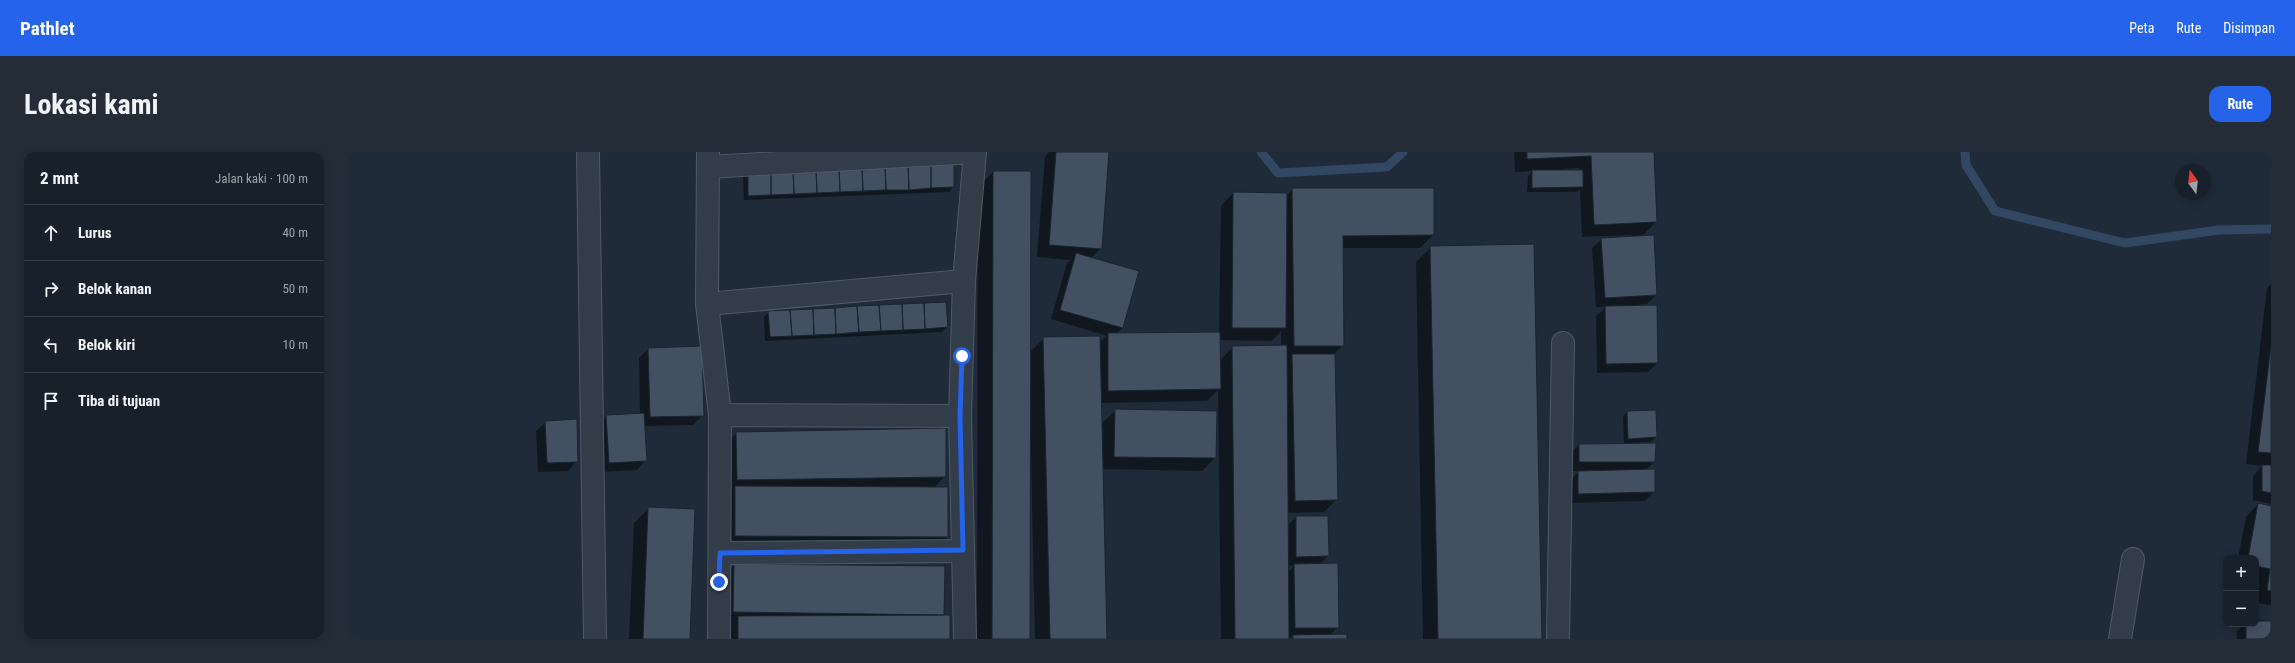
<!DOCTYPE html>
<html lang="id">
<meta charset="utf-8">
<style>
body{margin:0;font-family:"Roboto Condensed",sans-serif;background:#242d37;color:#f1f3f6}
.controls{position:absolute;right:12px;bottom:12px;display:grid;overflow:hidden;border-radius:8px;box-shadow:0 2px 10px #0003}
.controls button{width:36px;height:36px;display:grid;place-items:center;padding:0;border:0;border-bottom:1px solid #363e47;background:#17202b;color:#f1f3f6;font:20px sans-serif}
.compass{position:absolute;left:1827px;top:12px;width:36px;height:36px;border-radius:50%;background:#17202b;box-shadow:0 2px 10px #0003;rotate:345deg}
.stop{position:absolute;width:12px;height:12px;margin:-9px;border:3px solid #2563eb;border-radius:50%;background:#fff}
.stop.end{background:#2563eb;border-color:#fff;box-shadow:0 1px 4px #0008}
.list{margin:0;padding:0;list-style:none}
h2{display:flex;justify-content:space-between;align-items:center;height:52px;margin:0;padding:0 16px;font-size:17px}
h2 small{font-size:13px;font-weight:400;color:#9ea3a9}
.list li{display:grid;grid-template-columns:26px 1fr auto;gap:12px;align-items:center;box-sizing:border-box;height:56px;padding:0 16px;border-top:1px solid #363e47}
.list b{display:block;font-size:15px;white-space:nowrap}
.list em{font-size:13px;font-style:normal;color:#9ea3a9}
.icon{flex:none;width:22px;height:22px;fill:none;stroke:currentColor;stroke-width:2;stroke-linecap:round;stroke-linejoin:round}
.map{position:relative;flex:none;width:1923px;height:487px;overflow:hidden;border-radius:12px}
header{display:flex;align-items:center;gap:24px;box-sizing:border-box;height:56px;padding:0 20px;background:#2563eb;color:#fff}
header strong{font-size:19px}
nav{display:flex;gap:22px;margin-inline-start:auto;font-size:14px}
.intro{display:flex;align-items:center;justify-content:space-between;box-sizing:border-box;height:96px;padding:0 24px}
h1{margin:0;font-size:28px}
.button{padding:10px 18px;border-radius:12px;background:#2563eb;color:#fff;font-size:14px;font-weight:700}
main{display:flex;gap:24px;padding:0 24px}
aside{flex:1;background:#17202b;border-radius:12px;box-shadow:0 2px 10px #0003}
.map>svg:first-child{display:block}
.shadow{fill:#0007;fill-rule:evenodd}
.lines{fill:none;stroke-linecap:round;stroke-linejoin:round}
.stream{stroke:#324761;stroke-width:9}
.building{fill:#425061;stroke:#1a2430}
.minor-casing{stroke:#505a67;stroke-width:24}
.minor{stroke:#333d49;stroke-width:22}
.route{stroke:#2563eb;stroke-width:5}
</style>
<header>
<strong>Pathlet</strong>
<nav><a>Peta</a><a>Rute</a><a>Disimpan</a></nav>
</header>
<div class="intro"><h1>Lokasi kami</h1><a class="button">Rute</a></div>
<main>
<aside>
<h2>2 mnt<small>Jalan kaki · 100 m</small></h2>
<ul class="list">
<li><svg class="icon" aria-label="ahead" viewBox="0 0 24 24"><path d="M12 20V5M6 11l6-6 6 6"/></svg><div><b>Lurus</b></div><em>40 m</em></li>
<li><svg class="icon" aria-label="right" viewBox="0 0 24 24"><path d="M7 20v-9h11M14 6l5 5-5 5"/></svg><div><b>Belok kanan</b></div><em>50 m</em></li>
<li><svg class="icon" aria-label="left" viewBox="0 0 24 24"><path d="M17 20v-9H6M10 6l-5 5 5 5"/></svg><div><b>Belok kiri</b></div><em>10 m</em></li>
<li><svg class="icon" aria-label="arrive" viewBox="0 0 24 24"><path d="M6 21V4h12l-3 4 3 4H6"/></svg><div><b>Tiba di tujuan</b></div></li>
</ul>
</aside>
<div class="map">
<svg width="1923" height="487" viewBox="0 0 1923 487">
<rect width="100%" height="100%" fill="#1f2b39"/>
<!-- shadow -->
<path class="shadow" d="M701 0H760L753 96 743 106 790 120 774 176 768 182 871 181 873 54 885 41 938 44 945 37 1085 83 1072 96H994L995 193 986 202 989 347 976 360 939 361V374L948 365 980 404 972 412 990 475 982 483 998 487H943L945 485H940V487H873L870 238 859 249 752 251 753 272 768 258 867 306 854 319 754 317 758 487H687L683 306H681V487H629L630 35 645 20 682 200 696 186 751 191 759 184 703 167 719 111 723 108 689 105 697 5ZM933 179V195H885L872 208 871 188 924 189ZM940 414H946L940 420Z
M1166 0H1306L1308 70 1294 84 1308 143 1299 152 1290 153 1309 211 1300 220 1249 221 1248 164 1258 155H1248L1244 96 1254 87 1284 85 1283 83 1234 85 1232 37 1229 40H1179L1180 24 1185 19 1167 20ZM1231 16V19H1213V17Z
M400 20 605 35 601 40 396 48 395 25Z
M1083 95 1193 487H1075L1068 110Z
M1923 132V352L1905 348V324L1914 314 1898 312 1919 136Z
M421 160 599 175 594 180 417 189 416 165Z
M300 197 355 263 345 273 296 274 298 308 289 318 252 320 249 274 258 264 292 262 291 206Z
M1279 260 1308 285 1303 290H1292L1306 310 1298 318 1306 339 1297 349 1221 351V330L1231 319H1222V302L1231 293 1276 292 1275 264Z
M198 270 229 309 220 319 190 320 188 279Z
M389 281 597 324 586 336 599 385 586 397H375L376 293Z
M1910 352 1923 355V453L1908 451 1910 430 1908 429V406H1890L1898 365Z
M301 356 341 487H281L286 371Z
M386 413 596 415 595 464 601 487H378V478L383 473H373V426Z
M1908 470H1923V487H1889V479L1896 472H1908Z"/>
<g class="lines">
<!-- stream -->
<path class="stream" d="M913 0 930 21 1039 15 1055 0
M1617 0 1618 13 1647 59 1777 91 1871 78 1923 77"/>
</g>
<!-- building -->
<path class="building" d="M708 0H761L754 97 701 93Z
M1179 0H1306L1309 70 1246 73 1243 4 1179 7Z
M606 11V35L583 36V12Z
M560 12 561 38H538L537 14Z
M560 12H583V36L561 38Z
M537 14 538 38 515 39 514 15Z
M514 15 515 39 492 40 491 16Z
M468 16 469 41 446 42 445 18Z
M468 16H491L492 40 469 41Z
M445 18 446 42 423 43V19Z
M1184 18H1235V35L1184 36Z
M400 19H423V43L400 44Z
M645 19H683L682 487H644Z
M944 36H1086V83L995 84 996 194H946Z
M885 40 939 41 938 176H884Z
M1306 83 1309 143 1257 146 1253 86Z
M1186 92 1194 487H1090L1082 94Z
M728 101 791 119 775 176 712 158Z
M598 150 600 175 577 177 576 151Z
M576 151 577 177 555 178 554 152Z
M554 152 555 178 533 179 531 153Z
M531 153 533 179 511 180 509 154Z
M1309 153 1310 211 1258 212 1257 154Z
M509 154 511 180 488 182 487 156Z
M487 156 488 182 466 183 465 157Z
M465 157 466 183 444 184 442 158Z
M442 158 444 184 422 185 420 159Z
M872 180 873 237 760 239V181Z
M752 184 759 487H702L695 185Z
M939 193 941 487H887L884 194Z
M1923 193V301L1910 300Z
M354 194 356 264 302 265 300 196Z
M944 202H987L990 348 947 349Z
M767 257 869 259 868 306 766 305Z
M1308 258 1309 285 1280 287 1279 259Z
M296 261 299 309 261 311 258 263Z
M229 267 230 310 199 311 197 269Z
M598 276V325L389 328 388 280Z
M1308 291 1307 310H1231V292Z
M1914 313H1923V341L1914 339Z
M1307 317V340L1230 342V319Z
M387 334 600 335V385L387 384Z
M1910 351 1923 354V439L1919 438 1922 417 1908 414V406H1900Z
M300 355 347 357 342 487H295Z
M948 364H980L981 404 948 405Z
M990 411 991 476H947L946 412Z
M386 412 597 414 596 463 385 460Z
M602 463V487H390V464Z
M1908 469H1923V487H1898V472H1908Z
M999 482V487H945V483Z"/>
<g class="lines">
<defs>
<path id="minor" d="M240 0 247 487
M360 0 359 152 372 263 371 487
M360 15 627 0
M359 152 616 129
M372 263 612 264
M372 401 615 399
M617 487 612 264 616 129 627 0
M1210 487 1215 191
M1772 487 1785 407"/>
</defs>
<!-- minor casing -->
<use href="#minor" class="minor-casing"/>
<!-- minor -->
<use href="#minor" class="minor"/>
</g>
<g class="lines">
<!-- route -->
<path class="route" d="M371 430 372 401 615 398 612 264 614 204"/>
</g>
</svg>
<div class="controls">
<button>+</button>
<button>−</button>
</div>
<svg class="compass" viewBox="-18 -18 36 36"><path d="M0-13l5 13h-10z" fill="#e53935"/><path d="M0 13l5-13h-10z" fill="#9ea3a9"/></svg>
<div class="stop" style="left:614px;top:204px"></div>
<div class="stop end" style="left:371px;top:430px"></div>
</div>
</main>
